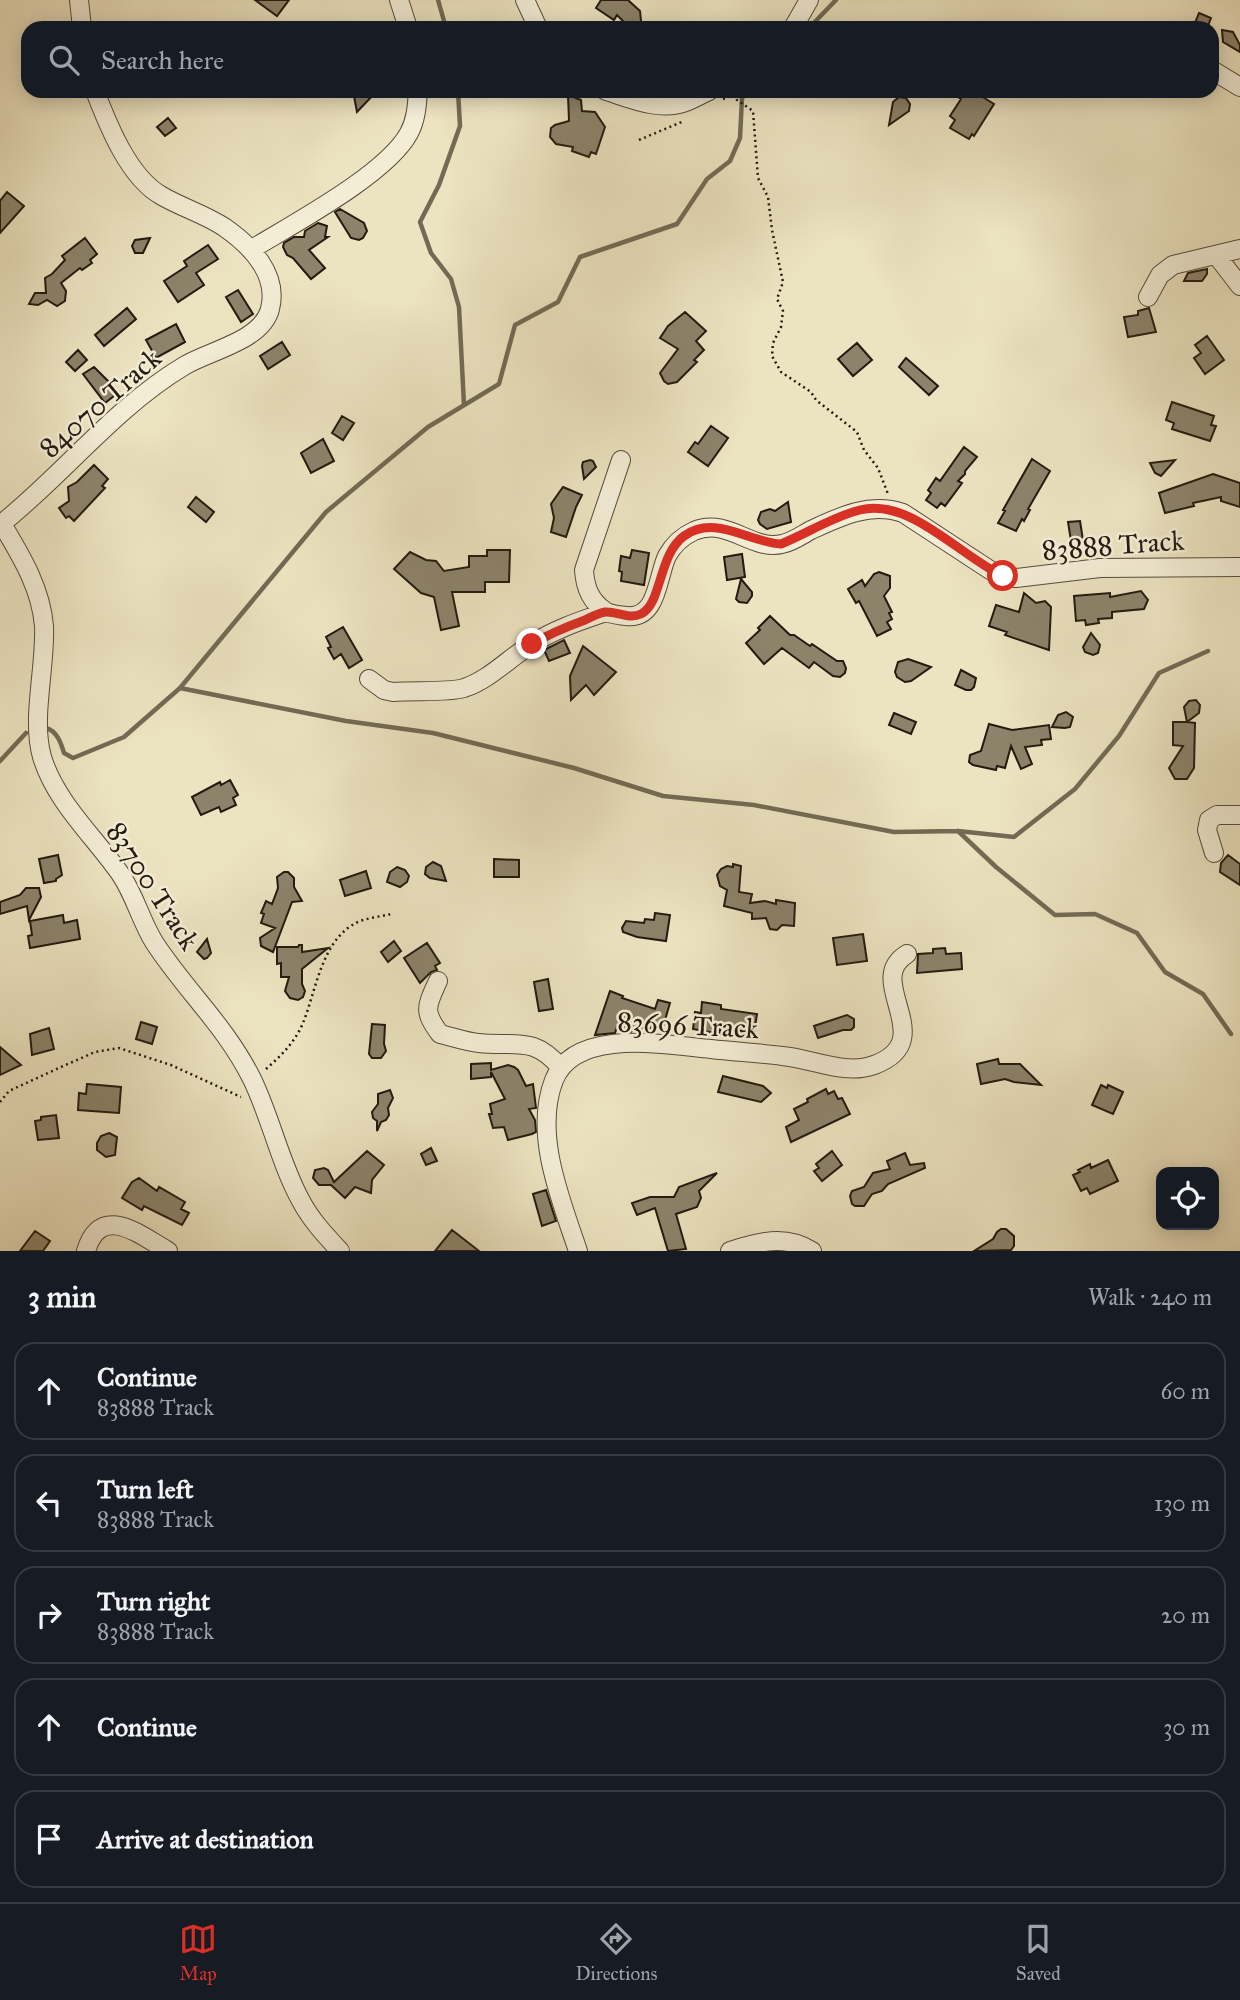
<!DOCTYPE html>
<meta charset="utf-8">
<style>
body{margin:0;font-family:"IM FELL Great Primer",serif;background:#242831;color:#f1f3f6}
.controls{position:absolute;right:21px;bottom:21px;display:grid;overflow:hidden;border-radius:14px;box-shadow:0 4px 18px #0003}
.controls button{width:63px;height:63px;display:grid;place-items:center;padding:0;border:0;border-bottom:2px solid #363941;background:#171b24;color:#f1f3f6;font:35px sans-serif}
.stop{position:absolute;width:21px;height:21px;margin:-16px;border:5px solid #d93025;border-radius:50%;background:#fff}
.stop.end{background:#d93025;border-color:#fff;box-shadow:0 2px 7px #0008}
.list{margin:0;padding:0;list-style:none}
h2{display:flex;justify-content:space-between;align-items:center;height:91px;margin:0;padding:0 28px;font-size:30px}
h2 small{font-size:23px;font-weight:400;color:#9ea1a6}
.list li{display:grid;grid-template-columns:46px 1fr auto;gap:21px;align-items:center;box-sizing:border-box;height:98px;margin:0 14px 14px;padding:0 14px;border:2px solid #363941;border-radius:21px}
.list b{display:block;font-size:26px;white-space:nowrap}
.list p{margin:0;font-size:23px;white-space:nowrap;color:#9ea1a6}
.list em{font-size:23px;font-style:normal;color:#9ea1a6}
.icon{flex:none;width:38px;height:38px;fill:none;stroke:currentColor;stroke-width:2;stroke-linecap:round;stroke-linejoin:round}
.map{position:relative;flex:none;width:1240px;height:1251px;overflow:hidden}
.search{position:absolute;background:#171b24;box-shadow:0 4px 18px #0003;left:21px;right:21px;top:21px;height:77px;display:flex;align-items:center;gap:18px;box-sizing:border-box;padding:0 24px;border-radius:21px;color:#9ea1a6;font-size:26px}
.sheet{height:651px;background:#171b24}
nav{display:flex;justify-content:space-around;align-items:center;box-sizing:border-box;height:98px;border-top:2px solid #363941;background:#171b24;font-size:19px;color:#9ea1a6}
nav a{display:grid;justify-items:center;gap:4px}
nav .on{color:#d93025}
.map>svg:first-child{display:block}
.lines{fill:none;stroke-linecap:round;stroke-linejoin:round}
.stream{stroke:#736a55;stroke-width:4.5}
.building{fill:#8c836b;stroke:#241a0f;stroke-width:2}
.street-casing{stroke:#564c3b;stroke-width:20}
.path{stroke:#241a0f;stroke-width:2.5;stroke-dasharray:2 3.5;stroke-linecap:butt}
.street{stroke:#f3edd6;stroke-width:18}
.route{stroke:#d93025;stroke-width:9}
.labels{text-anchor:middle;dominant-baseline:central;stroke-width:5;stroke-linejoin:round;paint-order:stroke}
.street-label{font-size:28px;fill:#241a0f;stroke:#f3edd6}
</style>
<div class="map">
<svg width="1240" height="1251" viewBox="0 0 1240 1251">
<rect width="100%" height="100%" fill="#ece3c0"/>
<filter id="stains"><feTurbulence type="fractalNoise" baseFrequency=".00286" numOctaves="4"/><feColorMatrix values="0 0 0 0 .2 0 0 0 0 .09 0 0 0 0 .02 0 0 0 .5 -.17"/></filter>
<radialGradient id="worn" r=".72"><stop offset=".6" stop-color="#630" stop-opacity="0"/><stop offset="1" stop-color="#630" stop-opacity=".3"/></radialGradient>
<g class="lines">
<!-- stream -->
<path class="stream" d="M438 0 446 28
M809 28 836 0
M458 91 460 126 439 185 420 222 431 253 451 279 459 307 464 405
M180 688 346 721 433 733 574 768 663 796 754 805 894 832 958 831 1014 837 1075 789 1119 736 1159 673 1208 651
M46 728C57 731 61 743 64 753L73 758 124 737 180 688 326 512 428 427 499 384 515 325 558 302 580 257 677 224 707 179 730 161 740 138 742 98 748 91
M0 761 26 733
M958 831 996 867 1055 915 1095 914 1137 933 1165 972 1203 994 1231 1034"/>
</g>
<!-- building -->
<path class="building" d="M255 0H289L277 16Z
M601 0H628L640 11 641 21 632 26 627 25 617 15 614 20 596 8Z
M1199 13 1211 18 1207 28H1193Z
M1222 30 1233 32 1240 45V52L1223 42Z
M353 91H377L357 112Z
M947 91H973L994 104 974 136 972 134 969 139 950 128 955 120 950 116 961 99Z
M568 95 581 100 582 111 595 112 605 127 596 154 591 152 589 157 572 151 573 147 556 144 550 137 551 128 555 125 569 121Z
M899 97 906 98 910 104 909 111 889 125 893 102Z
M168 118 176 128 165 136 157 127Z
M7 192 24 206 0 233V201Z
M340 209 364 223 367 231 363 238 359 240 351 238 335 212Z
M318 223 327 226 325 237H328L309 250 325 268 311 279 293 258 287 255 283 247 284 243 294 237H304L305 231Z
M85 238 97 254 90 260 92 263 82 270 80 268 61 283 66 291 65 301 57 306 47 300 38 305 29 304 35 293H46L45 278 52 274 65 260 62 256Z
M150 238 143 253H135L132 246 135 240Z
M208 245 218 259 196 273 204 285 178 302 164 281 187 266 184 261Z
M1207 269V274L1202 281H1184L1188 273Z
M238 290 253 314 241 322 226 297Z
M127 308 136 319 104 346 95 335Z
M1149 308 1156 332 1128 337 1124 317 1138 315V311Z
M685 312 706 331 696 341 704 350 694 360 697 362 677 382 668 384 664 381 660 373 678 349 660 338 668 326Z
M176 324 185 342 156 358 146 340Z
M1207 336 1224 360 1205 374 1194 358 1201 353 1195 345Z
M282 342 290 355 268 369 260 356Z
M857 343 872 360 853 376 838 359Z
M78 350 87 360 75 371 66 362Z
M906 358 938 386 929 395 899 367Z
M94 367 119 392 105 403 83 374Z
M1172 402 1214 416 1211 425 1216 426 1210 441 1172 429 1174 423 1166 420Z
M342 416 354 423 343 440 332 433Z
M711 426 728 438 708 466 688 452 695 442 698 444Z
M323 439 334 461 311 473 301 453Z
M964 447 977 457 965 471V474L958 481 962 483 945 506 941 503 937 508 926 500 931 493 928 490 936 478 940 481Z
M1032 459 1050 471 1028 509 1030 510 1024 521 1022 519 1016 531 998 523 1005 511 1003 510Z
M590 460 593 461 596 467 584 479 582 466 583 462Z
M1175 460 1161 476 1155 473 1150 463Z
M94 465 108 479 102 486 105 488 74 521 69 516 66 518 59 508 69 501 68 487 77 482Z
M1213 474 1240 483V507L1221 501V497L1193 503 1194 506 1165 513 1159 493Z
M563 487 582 495 576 507 566 537 551 532 554 518 551 504Z
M196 497 214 512 206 522 188 507Z
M788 502 791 522 767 529 760 524 758 520 761 512 770 509 775 511Z
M1080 521 1083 540 1071 541 1068 522Z
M487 550H510L509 582H485V592H452L459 626 441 630 434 597 421 593 394 569 410 552 426 560 436 561 444 571 469 567V556H487Z
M632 550 649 553 644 585 621 581 622 572 619 571 621 556 630 558Z
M742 554 745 577 727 580 724 557Z
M879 572 890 576V588L884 596 892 612 889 613 892 619 887 622 891 629 877 636 859 601 856 603 848 589 862 580 865 586 874 574Z
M741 579 752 592V596L747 603 739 602 736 599Z
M1141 591 1148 600 1144 609 1112 612V618L1098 619 1099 623 1086 625 1085 620 1076 621 1074 596 1110 593V597Z
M1024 593 1036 603 1045 601 1051 607 1049 650 1005 635 1007 632 989 626 996 605 1019 612Z
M770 616 790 635H794L810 646 812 644 837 661H843L846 668 845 673 840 677 833 676 814 662 809 668 782 648 764 664 746 643 760 630 758 628Z
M343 627 362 660 349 668 341 654 334 659 328 648 331 647 326 637Z
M1091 633 1100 645 1098 653 1093 655 1085 652 1083 647Z
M564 640 570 653 549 661 544 650Z
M583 646 616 672 594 695 586 685 571 700 570 676Z
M908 659 931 667 911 681 905 682 897 677 895 672 898 662Z
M961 670 976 678 974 687 971 690H966L955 685Z
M1196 700 1200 705 1199 713 1187 722 1195 723 1194 768 1187 779H1175L1169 768 1183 746 1173 745V722H1187L1184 707 1189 701Z
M1066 712 1073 717 1070 727 1065 728 1052 727 1058 715Z
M894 713 916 722 911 734 889 725Z
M989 724 1012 730 1049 725 1051 739 1041 740 1042 745 1025 747 1032 764 1021 769 1011 746 1005 768 997 766 996 770 973 765 969 762 970 755 981 751Z
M230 780 238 795 233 798 236 805 221 812 219 807 201 815 192 797 220 782 221 785Z
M58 855 62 875 56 879V881L44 883 39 859Z
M1228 855 1240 864V885L1220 872 1221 863Z
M494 859 519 860V877H494Z
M433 862 441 866 446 881 430 878 425 874 426 867Z
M733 864 741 866 739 892 752 894 750 903 765 901 776 904V900L795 903 794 926 782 925 777 930 770 929 766 918 752 919V913L724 906 727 890 720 886 717 875 721 869 727 866 733 867Z
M397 867 405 870 409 876 407 882 400 887 387 882 390 872Z
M366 871 371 888 345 896 340 880Z
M284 872H288L294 878V887L302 901 292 902 273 952 261 946 260 938 275 928 261 923 264 914 261 913 266 901 272 904 278 888 277 877Z
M26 888H39L41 897 29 920 27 906 0 914V902L20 895Z
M655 913 670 915 666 941 637 937 623 932 622 928 626 921 644 923 645 919 654 920Z
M63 915 64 923 77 920 80 939 30 948 28 936 32 935 30 921Z
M863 934 867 961 837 965 833 938Z
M207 939 211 953 207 958 204 959 197 952Z
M394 941 401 951 388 962 381 952Z
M427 943 440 963 435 966 437 970 431 972 420 983 404 958Z
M299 945H302V952L328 948 302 969V984L305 991 303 997 298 1000 290 998 285 991 289 977H281V963L277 964V947H298Z
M945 948 946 954 961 953 962 969 917 973 918 954 933 953V949Z
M548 979 553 1009 539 1011 534 982Z
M610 991 623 996 622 998 655 1009 658 1000 670 1003 662 1030 655 1028 635 1029 631 1032 617 1027 615 1033 595 1035Z
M702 1002 721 1005V1009L757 1014 754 1033 720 1028V1034L693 1029 695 1012 701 1013Z
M847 1015 854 1019V1027L851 1030H843L818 1038 814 1026Z
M141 1022 157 1027 152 1044 136 1039Z
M372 1024 385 1025 384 1044 386 1051 381 1058H372L369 1054Z
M49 1028 54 1049 32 1055 30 1034Z
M0 1047 21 1065 0 1075Z
M998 1059 999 1064H1020L1041 1085 1014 1082 1005 1079 981 1084 977 1064Z
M491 1063V1070L508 1065 514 1067 518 1070 526 1086 533 1084 536 1108 529 1109 535 1120 536 1132 532 1134 508 1140 504 1127 493 1128 489 1114H492L490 1104 505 1099 491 1072V1077L471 1079V1064Z
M723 1076 763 1086 771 1093 761 1102 718 1092Z
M87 1084 121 1087 119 1113 78 1110 79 1093 86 1094Z
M1101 1085 1107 1088 1108 1085 1123 1092 1113 1114 1092 1105Z
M826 1089 828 1094 834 1091 838 1099 842 1098 850 1114 791 1142 786 1127 799 1120 794 1109 808 1102 807 1099Z
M390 1090 393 1098 388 1108 389 1115 386 1120 381 1122 377 1131V1121L373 1118 372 1112 378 1104V1094Z
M56 1115 59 1138 38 1140 35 1121 41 1120V1117Z
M109 1133 117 1137 115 1155 106 1157 97 1150V1143L101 1136Z
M431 1148 437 1161 426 1165 421 1154Z
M367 1151 384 1165 372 1180 371 1193 355 1187 345 1198 331 1185H319L313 1178 315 1170 324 1168 328 1170 334 1182Z
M832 1151 842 1165 822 1181 814 1171 819 1168 816 1164Z
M905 1153 910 1165 924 1163 925 1168 888 1184 882 1191 872 1194 864 1206H855L852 1204 850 1196 852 1191 864 1187 873 1173 890 1169 887 1161Z
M1108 1160 1118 1181 1090 1194 1087 1188 1081 1191 1073 1175 1080 1172 1078 1170 1090 1164 1091 1168Z
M717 1173 699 1191 701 1198 697 1207 676 1214 686 1249 668 1251 655 1208 637 1215 632 1203 650 1197H674L679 1187Z
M139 1178 157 1191 159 1187 185 1202 181 1209 189 1213 182 1225 144 1206 142 1210 122 1198 132 1182Z
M546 1190 556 1221 542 1226 533 1194Z
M1001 1229H1006L1014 1236V1246L1011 1250 974 1251 993 1239 997 1232Z
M452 1230 479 1251H435Z
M35 1231 50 1241 43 1251H20Z"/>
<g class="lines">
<defs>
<path id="street" d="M79 0 82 28
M399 0 408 28
M525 0 538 28
M793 28 809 0
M1212 70 1240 87
M606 91C629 98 658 111 683 103 692 100 700 95 709 91
M252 249C293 224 387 174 409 133 416 120 417 106 418 91
M1217 256 1240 286
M1148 297 1160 275 1173 265 1240 249
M621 460 584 570C585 587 590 601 605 611 611 615 619 615 626 616 658 620 657 577 667 556 673 545 683 536 694 531 728 517 751 551 782 544 792 542 802 535 811 530 841 516 870 502 903 513L990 570 1003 576 1016 578 1100 568 1240 567
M2 524C21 556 41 588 44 626 46 666 31 719 42 757 56 803 95 837 121 875 135 896 141 921 154 942 185 990 225 1025 252 1079 271 1118 280 1163 301 1201 311 1220 326 1236 340 1251
M0 525C63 475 114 408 184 366 208 351 262 341 270 309 279 274 250 245 224 227 204 214 183 208 162 196 129 178 108 125 95 91
M369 679 384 690 393 692C413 690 447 693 464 688 489 680 509 658 532 644 555 629 580 621 606 612
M1214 853 1207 830 1209 820 1217 815H1240
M438 981C426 1007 423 1011 440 1034 453 1037 466 1042 479 1043 516 1047 533 1035 561 1068
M86 1251C101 1202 140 1235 168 1251
M578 1251C561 1200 533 1134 554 1080 575 1027 667 1045 711 1049 737 1052 764 1053 790 1057 817 1061 847 1075 874 1065 942 1040 862 981 907 954
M730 1251C758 1242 785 1234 812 1251"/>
</defs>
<!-- street casing -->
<use href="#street" class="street-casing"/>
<!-- path -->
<path class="path" d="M723 99 734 95 737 100 753 111 758 178 768 197 772 230 783 282 777 299 783 311 781 327 773 343 772 356 781 372 811 392 816 400 857 432 864 450 878 468 888 494
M639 140 684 121
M266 1069C281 1056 295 1042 303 1023 316 991 321 943 354 924 364 918 379 917 391 914
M0 1102 9 1091 61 1067 95 1052 119 1048 171 1065 241 1097"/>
<!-- street -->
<use href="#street" class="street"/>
</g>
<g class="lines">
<!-- route -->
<path class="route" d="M532 644C549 634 566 627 585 620 591 617 599 613 605 612 617 611 628 620 641 614 662 604 658 555 684 536 715 514 748 542 781 544 808 533 832 517 860 510 909 497 960 556 1003 576"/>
</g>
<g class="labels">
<!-- street labels -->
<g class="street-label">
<text transform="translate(100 403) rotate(-41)">84070 Track</text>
<text transform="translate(1113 545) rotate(-4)">83888 Track</text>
<text transform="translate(153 886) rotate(57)">83700 Track</text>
<text transform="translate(688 1025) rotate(3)">83696 Track</text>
</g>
</g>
<rect width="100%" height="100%" filter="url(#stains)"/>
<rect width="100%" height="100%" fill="url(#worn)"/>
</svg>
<div class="controls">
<button><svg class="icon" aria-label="locate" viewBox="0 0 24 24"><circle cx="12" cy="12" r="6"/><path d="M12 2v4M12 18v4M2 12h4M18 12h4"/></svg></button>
</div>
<div class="stop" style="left:1003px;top:576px"></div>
<div class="stop end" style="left:532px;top:644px"></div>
<div class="search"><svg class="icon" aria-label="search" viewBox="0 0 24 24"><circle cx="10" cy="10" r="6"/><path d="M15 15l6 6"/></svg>Search here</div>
</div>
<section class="sheet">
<h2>3 min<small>Walk · 240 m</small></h2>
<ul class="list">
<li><svg class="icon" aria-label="ahead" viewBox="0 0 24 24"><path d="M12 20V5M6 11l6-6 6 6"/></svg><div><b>Continue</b><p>83888 Track</p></div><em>60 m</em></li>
<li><svg class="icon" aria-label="left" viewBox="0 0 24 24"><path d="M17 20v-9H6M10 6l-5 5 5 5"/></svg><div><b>Turn left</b><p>83888 Track</p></div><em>130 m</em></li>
<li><svg class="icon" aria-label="right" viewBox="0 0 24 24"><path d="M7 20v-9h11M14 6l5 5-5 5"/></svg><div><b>Turn right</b><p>83888 Track</p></div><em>20 m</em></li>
<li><svg class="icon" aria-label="ahead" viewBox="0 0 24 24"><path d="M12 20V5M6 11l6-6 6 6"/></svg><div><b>Continue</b></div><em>30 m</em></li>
<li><svg class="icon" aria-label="arrive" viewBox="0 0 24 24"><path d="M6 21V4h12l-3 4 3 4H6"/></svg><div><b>Arrive at destination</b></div></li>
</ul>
</section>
<nav>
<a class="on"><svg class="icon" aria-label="map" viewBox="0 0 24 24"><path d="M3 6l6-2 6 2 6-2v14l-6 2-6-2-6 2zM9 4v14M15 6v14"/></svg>Map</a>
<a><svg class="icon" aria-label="directions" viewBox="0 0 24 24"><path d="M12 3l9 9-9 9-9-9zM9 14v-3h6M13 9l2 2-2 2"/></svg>Directions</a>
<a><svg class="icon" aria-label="saved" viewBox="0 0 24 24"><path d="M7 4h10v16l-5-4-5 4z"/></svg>Saved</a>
</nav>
